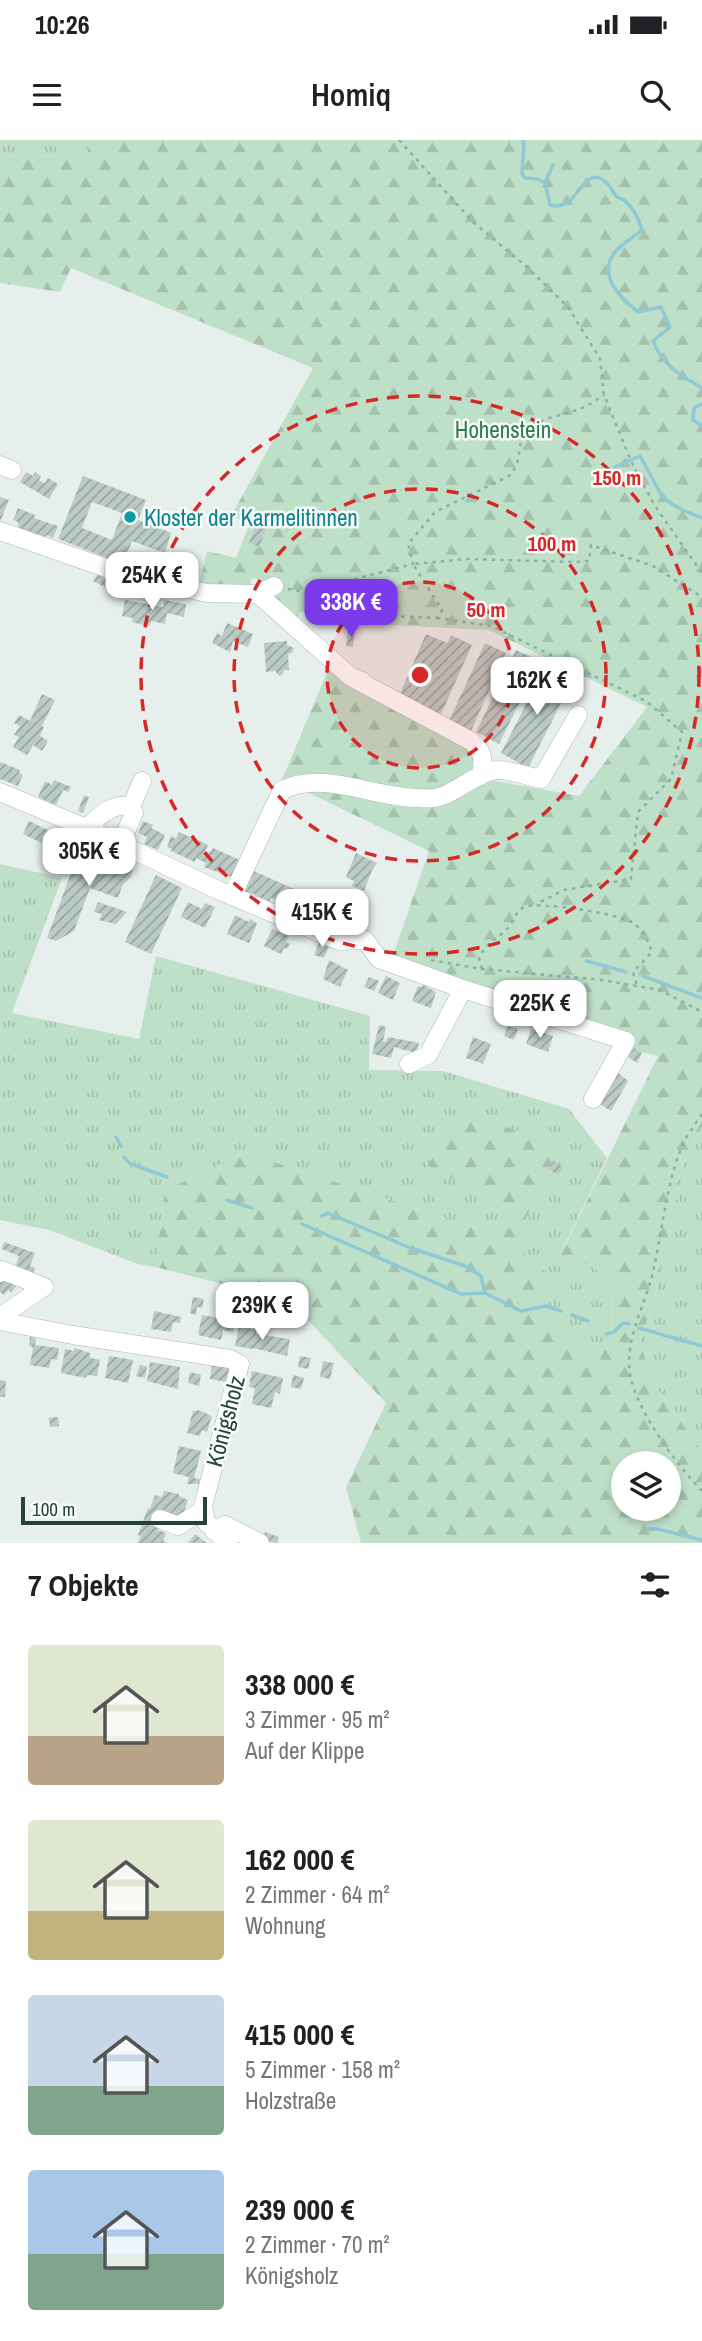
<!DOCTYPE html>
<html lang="de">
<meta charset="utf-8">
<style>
:root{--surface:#fff;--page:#f2f2f2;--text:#202124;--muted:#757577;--accent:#7c3aed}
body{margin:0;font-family:"Archivo Narrow",sans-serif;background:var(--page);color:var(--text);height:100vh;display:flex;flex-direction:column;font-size:26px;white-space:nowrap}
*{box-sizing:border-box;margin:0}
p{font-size:23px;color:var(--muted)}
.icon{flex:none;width:38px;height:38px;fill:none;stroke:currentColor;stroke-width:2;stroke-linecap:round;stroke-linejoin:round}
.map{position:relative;height:1403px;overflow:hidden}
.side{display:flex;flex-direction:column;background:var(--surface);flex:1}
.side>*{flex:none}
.controls{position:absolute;left:611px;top:1311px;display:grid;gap:14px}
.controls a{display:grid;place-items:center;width:70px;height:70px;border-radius:50%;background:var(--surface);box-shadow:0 4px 10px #0003;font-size:35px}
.scale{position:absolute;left:21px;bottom:18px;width:186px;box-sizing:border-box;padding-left:7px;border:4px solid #24423a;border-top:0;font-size:19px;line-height:24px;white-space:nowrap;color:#24423a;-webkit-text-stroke:5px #f7fbf9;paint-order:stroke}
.price{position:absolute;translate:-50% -60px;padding:0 16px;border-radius:14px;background:#fff;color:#222;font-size:23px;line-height:46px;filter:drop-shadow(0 2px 4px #0008)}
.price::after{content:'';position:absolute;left:50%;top:42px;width:21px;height:16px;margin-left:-10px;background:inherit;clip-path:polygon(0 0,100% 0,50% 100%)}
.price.current{background:var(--accent);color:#fff}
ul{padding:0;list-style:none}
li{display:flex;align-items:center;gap:21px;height:175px;padding:0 28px}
li span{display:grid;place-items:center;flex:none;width:196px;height:140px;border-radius:7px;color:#555}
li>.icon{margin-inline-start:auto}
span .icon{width:84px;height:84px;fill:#fffc;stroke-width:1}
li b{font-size:30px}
h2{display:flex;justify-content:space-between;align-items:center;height:84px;padding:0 28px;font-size:30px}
.status{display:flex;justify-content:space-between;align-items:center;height:49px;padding:0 35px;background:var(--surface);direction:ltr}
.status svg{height:19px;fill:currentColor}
header{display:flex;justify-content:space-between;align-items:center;height:91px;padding:0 28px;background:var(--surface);font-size:32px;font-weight:600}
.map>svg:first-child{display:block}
</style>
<div class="status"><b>10:26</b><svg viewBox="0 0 49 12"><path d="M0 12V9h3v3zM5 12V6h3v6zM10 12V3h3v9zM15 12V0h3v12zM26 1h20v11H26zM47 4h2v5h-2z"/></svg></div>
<header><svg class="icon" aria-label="menu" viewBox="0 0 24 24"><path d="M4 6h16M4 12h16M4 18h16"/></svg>Homiq<svg class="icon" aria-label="search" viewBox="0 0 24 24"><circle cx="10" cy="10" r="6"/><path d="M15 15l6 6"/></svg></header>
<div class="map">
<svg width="702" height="1403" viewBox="0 0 702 1403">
<defs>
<pattern id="grass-tufts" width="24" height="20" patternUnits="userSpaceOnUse" patternTransform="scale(1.75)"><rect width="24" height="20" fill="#bfe0c8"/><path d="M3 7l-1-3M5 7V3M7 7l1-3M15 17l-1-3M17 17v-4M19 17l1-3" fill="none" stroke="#a4c1ad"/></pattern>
<pattern id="forest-firs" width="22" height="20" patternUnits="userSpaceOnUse" patternTransform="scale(1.75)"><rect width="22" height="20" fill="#bfe0c8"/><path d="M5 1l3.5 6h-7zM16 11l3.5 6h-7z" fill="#a4c1ad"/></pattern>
<pattern id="building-hatch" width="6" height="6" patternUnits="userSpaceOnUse" patternTransform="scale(1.75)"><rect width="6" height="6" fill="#bbcac4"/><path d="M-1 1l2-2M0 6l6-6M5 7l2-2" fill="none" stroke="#98a6a0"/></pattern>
</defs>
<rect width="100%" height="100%" fill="#e6efeb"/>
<path fill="url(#grass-tufts)" d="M0,0H94L88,14L0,17Z
M0,724L62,738L12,873L139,899L156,816L370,876L369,930L443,931L569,969L607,1018L559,1117L592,1125L612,1144L611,1206L596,1214L508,1158L513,1104L561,1006L460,971L427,1026L511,1068L495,1094L246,1013L165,1050L155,1127L138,1124L49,1090L0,1080Z
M702,987V1311L651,1241L640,1200L654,1161L684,1024L695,997Z"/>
<path fill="url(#forest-firs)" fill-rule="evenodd" d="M94,0H702V987L695,997L684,1024L654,1161L640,1200L651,1241L702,1311V1403H361L346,1347L386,1263L290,1161L155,1127L165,1050L246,1013L495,1094L511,1068L427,1026L460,971L562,1006L513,1104L551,1137L535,1154L509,1158L596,1213L611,1206L612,1144L592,1125L559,1118L658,916L593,900L567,879L389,827L429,711L282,640L330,525L478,615L473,637L579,656L647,567L489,490L348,483L301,471L294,483L265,456L270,443L252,438L248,450L198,449L207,411L236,418L250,383L231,376L313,228L71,128L60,152L0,143V17L87,14ZM623,1323H668V1368H623Z"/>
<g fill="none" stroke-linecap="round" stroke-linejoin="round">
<path stroke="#8ec9d4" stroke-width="3.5" d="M523,0L524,4L522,34L525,38L538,39L545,43L550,65C579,74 582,20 607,43C611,47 613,53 617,57C620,59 624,59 626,62C635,69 639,80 642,90C634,97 623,103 616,111C596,134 620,158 638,172L661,167L670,187L653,201C662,225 681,236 702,248
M545,43L553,25
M702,264L694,268L693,280L702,286
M615,327L640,316L663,358L682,370L702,378
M587,821L626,832
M643,836L702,858
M116,997L121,1006
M124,1017L131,1024L167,1037
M227,1060L252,1068
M322,1076L328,1073L408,1107L468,1127L481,1136L485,1153
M302,1084L461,1154L485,1153L521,1171L546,1166L561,1171
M572,1175L588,1181
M639,1188L702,1206
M606,1194L614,1192L623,1183L629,1184
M648,1389H657L702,1400"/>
</g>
<path fill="url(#building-hatch)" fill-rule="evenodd" d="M26,332L33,336L35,332L41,336L39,340L45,343L48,338L58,344L49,359L20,342Z
M83,336L146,360L138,380L171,393L165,413L132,401L123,424L58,399ZM92,362L122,373L112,400L82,388Z
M0,357L9,360L0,382Z
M18,368L35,375L34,378L58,386L53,398L46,395L45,399L19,389L18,382L13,380Z
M257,381L268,384L259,407L249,403Z
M98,434L116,446L113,451L93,441Z
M125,460L163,467L164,460L186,464L184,477L167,473L165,484L151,481L150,485L147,486L132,482L133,478L122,476Z
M227,483L253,494L248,507L233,501L230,512L212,503L217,493L222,496Z
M348,491H355L353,507L346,506Z
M426,494L447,503L451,495L472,505L441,574L399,556Z
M287,501V505L294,508L292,513L288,514L289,530H284L282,535L279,536L275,531L266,532L264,503Z
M485,503L506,513L471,591L449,581Z
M516,510L540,521L499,604L476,592Z
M546,526L573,540L528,628L501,613Z
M42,554L55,560L42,586L44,587L40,596L48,601L42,611L33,605L27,615L13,607L19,597L14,595L20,586L14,583L19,575L30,581Z
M0,622L20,630L19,633L23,635L18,646L0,639Z
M54,640L71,647L68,652L63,650L56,665L38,657L45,641L52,645Z
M84,655L89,657L83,673L78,671Z
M29,681L48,690L42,703L23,694Z
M143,681L153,685L151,688L165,695L158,710L144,704L147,697L138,693Z
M179,692L208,705L205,711L210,713L213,708L242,721L234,738L204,727L206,723L196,718L195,722L171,711L172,709L167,707L171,696L176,699Z
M59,694L72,700L64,719L51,714L53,709L48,707L52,697L57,699Z
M92,707L124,719L123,722L134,726L130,738L123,744L118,758L90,748L74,791L56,801L47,798L71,733L74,734L79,720L86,722Z
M356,713L377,723L372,730L364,751L352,746L354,741L346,737Z
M254,719L258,721L254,731L312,757L303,777L295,772L279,767L281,762L271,758L269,762L252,753L251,755L245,752L254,731L249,729Z
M156,735L182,748L151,814L125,802Z
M317,759L354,775L350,785L342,782L338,792L331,789L332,787L313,782L318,771L313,769Z
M98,762L127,772L116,784L99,780L102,774L94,772Z
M188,762L202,769L205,763L215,767L205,788L181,777Z
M235,775L249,782L250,779L255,782L257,784L249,803L227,794Z
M272,789L289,796L286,802L290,804L287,809L284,808L281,814L264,806Z
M320,800L330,804L324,818L314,815Z
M329,820L348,830L340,847L323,839Z
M386,836L400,843L393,860L378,853Z
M369,837L379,841L374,851L364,847Z
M423,845L436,852L431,868L412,861L418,846L422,847Z
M379,885L386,887L383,901L386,902L388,897L419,903L416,913L394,907L391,918L372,914Z
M508,886L518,889L514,900L504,896Z
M531,889L553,896L548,912L526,904Z
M473,897L491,904L483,924L466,918Z
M634,908L642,913L637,923L628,917Z
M616,931L628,941L611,971L597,962Z
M553,1021L563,1027L558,1035L548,1029Z
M4,1102L35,1113L30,1126L35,1128L33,1134L15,1128L19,1116L2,1109Z
M4,1137L17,1145L11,1153L8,1150L4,1155L0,1152V1143Z
M193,1157L204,1159L202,1168L197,1167L196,1175L190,1173Z
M154,1171L181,1177L180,1183L173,1182L171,1192L151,1189Z
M202,1175L235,1181L233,1192L223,1190L221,1200L198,1195Z
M239,1186L256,1190V1194L290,1199L287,1216L253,1208V1209L235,1206Z
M30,1197L36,1198L35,1205L59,1208L57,1220L51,1219L49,1228L30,1225L33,1207L29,1206Z
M74,1208L90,1213V1218L100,1220L97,1236L87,1235L86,1238L61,1233L65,1209L74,1211Z
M109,1216L133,1220L128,1243L105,1238Z
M300,1216L311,1218L308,1229L298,1227Z
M323,1221L334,1223L330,1239L320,1237Z
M150,1222L180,1227L178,1249L147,1241Z
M216,1224L230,1226L227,1242L210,1239L212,1225L216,1226Z
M140,1225L147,1226L145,1238L136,1236Z
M252,1231L283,1238L280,1254L275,1252L271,1268L252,1264L255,1248L249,1247Z
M190,1232L201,1235L199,1246L188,1243Z
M293,1235L304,1238L301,1249L291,1247Z
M0,1240L6,1241L5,1257H0Z
M193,1271L198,1270L212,1276L207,1292L202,1290L200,1296L187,1293Z
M58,1277L59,1286L50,1287L49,1278Z
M179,1306L201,1311L194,1338L200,1339L199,1344H187L189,1337L173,1333Z
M164,1351L179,1354V1356L188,1360L181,1380L160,1384L158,1390L166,1393L163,1401L168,1403H138L141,1396L138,1395L148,1368L150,1369L155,1355L162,1357Z
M265,1392L279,1397L277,1403L263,1401Z
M195,1394L207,1403H188Z"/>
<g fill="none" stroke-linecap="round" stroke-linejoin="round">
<g stroke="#a8b8b2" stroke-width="19">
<path id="minor" d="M0,325L12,330
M0,391L132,437L207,453L258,454L274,446
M258,454L351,537L362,541
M351,537L471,601C485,612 483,620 481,636
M0,652L86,688L218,750L339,801L365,800L379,819L463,849L626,901L593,959
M131,667L142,641
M86,688C99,677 113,661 131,667L134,673L120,705
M232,756L282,650C325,630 373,658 419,658C427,659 438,658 445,655C459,649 485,629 498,630C512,630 527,636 541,639L578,575
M409,924L428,915L463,849
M0,1133L2,1130L44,1147L7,1172L4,1181
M0,1181L73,1195L230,1219L240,1224L203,1366L206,1382L228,1403
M160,1379L178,1386L202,1371
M214,1391L225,1385L260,1403"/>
</g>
<path stroke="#86b3a5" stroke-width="2.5" stroke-dasharray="3.5 5" stroke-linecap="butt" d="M399,0L473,82L527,127L568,167L600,219L604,255L631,321L655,366L702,433
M288,449L305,452L413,424L408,404L435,372L509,336C525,319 515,302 527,290C539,277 564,276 579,269C588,266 596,260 604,255
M305,452L330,469L365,475L437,478L442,470L413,424L467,419L576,422L589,421L591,405L653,426L702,457
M437,478L491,486L646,561L682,592L671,639L638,672L631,739L564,750L536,764
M431,820L482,829L602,840L660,850L702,872
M482,829L479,818C488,800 496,801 508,788C514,781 515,772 524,767C538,761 624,774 635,784C643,792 649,802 652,812L633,832L637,846
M702,974C694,986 685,997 680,1011C665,1051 662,1095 652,1136C643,1169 623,1204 631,1239C640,1275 676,1324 702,1351"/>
<use href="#minor" stroke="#fff" stroke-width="18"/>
</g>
<circle cx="420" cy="535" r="93" fill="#d62828" fill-opacity=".12"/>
<g fill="none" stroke="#d62828" stroke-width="3.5" stroke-dasharray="12 9">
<circle cx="420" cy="535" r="93"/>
<circle cx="420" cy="535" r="186"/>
<circle cx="420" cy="535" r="279"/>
</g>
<circle fill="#0f9aa8" stroke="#f7fbf9" stroke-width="2.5" cx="130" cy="377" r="7"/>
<g text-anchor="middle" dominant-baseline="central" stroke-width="5" stroke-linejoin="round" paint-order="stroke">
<g font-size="23" fill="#2d7a4b" stroke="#f7fbf9">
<text x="503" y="289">Hohenstein</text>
</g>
<g font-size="23" fill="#0d838f" stroke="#f7fbf9" text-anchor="start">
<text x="144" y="377">Kloster der Karmelitinnen</text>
</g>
<g font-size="23" fill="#24423a" stroke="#f7fbf9">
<text transform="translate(225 1281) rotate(-75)">Königsholz</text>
</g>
</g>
<circle cx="420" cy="535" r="10" fill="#d62828" stroke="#f7fbf9" stroke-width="3.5"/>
<g font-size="21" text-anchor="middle" font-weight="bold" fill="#d62828" stroke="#f7fbf9" stroke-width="5" stroke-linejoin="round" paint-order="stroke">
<text x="617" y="345">150 m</text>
<text x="552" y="411">100 m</text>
<text x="486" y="477">50 m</text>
</g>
</svg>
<div class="controls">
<a><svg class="icon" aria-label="layers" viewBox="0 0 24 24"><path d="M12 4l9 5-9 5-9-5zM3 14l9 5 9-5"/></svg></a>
</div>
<div class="scale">100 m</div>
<b class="price" style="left:152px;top:472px">254K €</b>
<b class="price current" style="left:351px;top:499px">338K €</b>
<b class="price" style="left:537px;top:577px">162K €</b>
<b class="price" style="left:89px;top:748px">305K €</b>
<b class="price" style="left:322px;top:809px">415K €</b>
<b class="price" style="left:540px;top:900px">225K €</b>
<b class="price" style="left:262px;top:1202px">239K €</b>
</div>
<section class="side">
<h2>7 Objekte<svg class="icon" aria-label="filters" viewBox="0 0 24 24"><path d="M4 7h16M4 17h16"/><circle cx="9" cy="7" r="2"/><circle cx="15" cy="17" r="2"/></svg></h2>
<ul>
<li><span style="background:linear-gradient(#dfe7d0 65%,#b9a48a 0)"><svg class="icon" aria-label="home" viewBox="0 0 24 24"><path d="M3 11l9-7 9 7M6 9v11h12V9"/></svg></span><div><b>338 000 €</b><p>3 Zimmer · 95 m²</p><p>Auf der Klippe</p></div></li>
<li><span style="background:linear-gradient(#dfe7d0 65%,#c2b280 0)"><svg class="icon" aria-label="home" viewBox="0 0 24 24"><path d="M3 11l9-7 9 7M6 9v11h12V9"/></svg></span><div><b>162 000 €</b><p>2 Zimmer · 64 m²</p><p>Wohnung</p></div></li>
<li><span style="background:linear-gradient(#c9d6e8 65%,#7fa58c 0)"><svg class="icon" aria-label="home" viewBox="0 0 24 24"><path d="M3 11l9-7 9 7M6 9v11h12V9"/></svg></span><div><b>415 000 €</b><p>5 Zimmer · 158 m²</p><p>Holzstraße</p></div></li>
<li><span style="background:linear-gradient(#a9c7e8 60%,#7fa58c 0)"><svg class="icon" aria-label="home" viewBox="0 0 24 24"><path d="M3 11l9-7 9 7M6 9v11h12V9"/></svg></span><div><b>239 000 €</b><p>2 Zimmer · 70 m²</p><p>Königsholz</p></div></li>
</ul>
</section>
